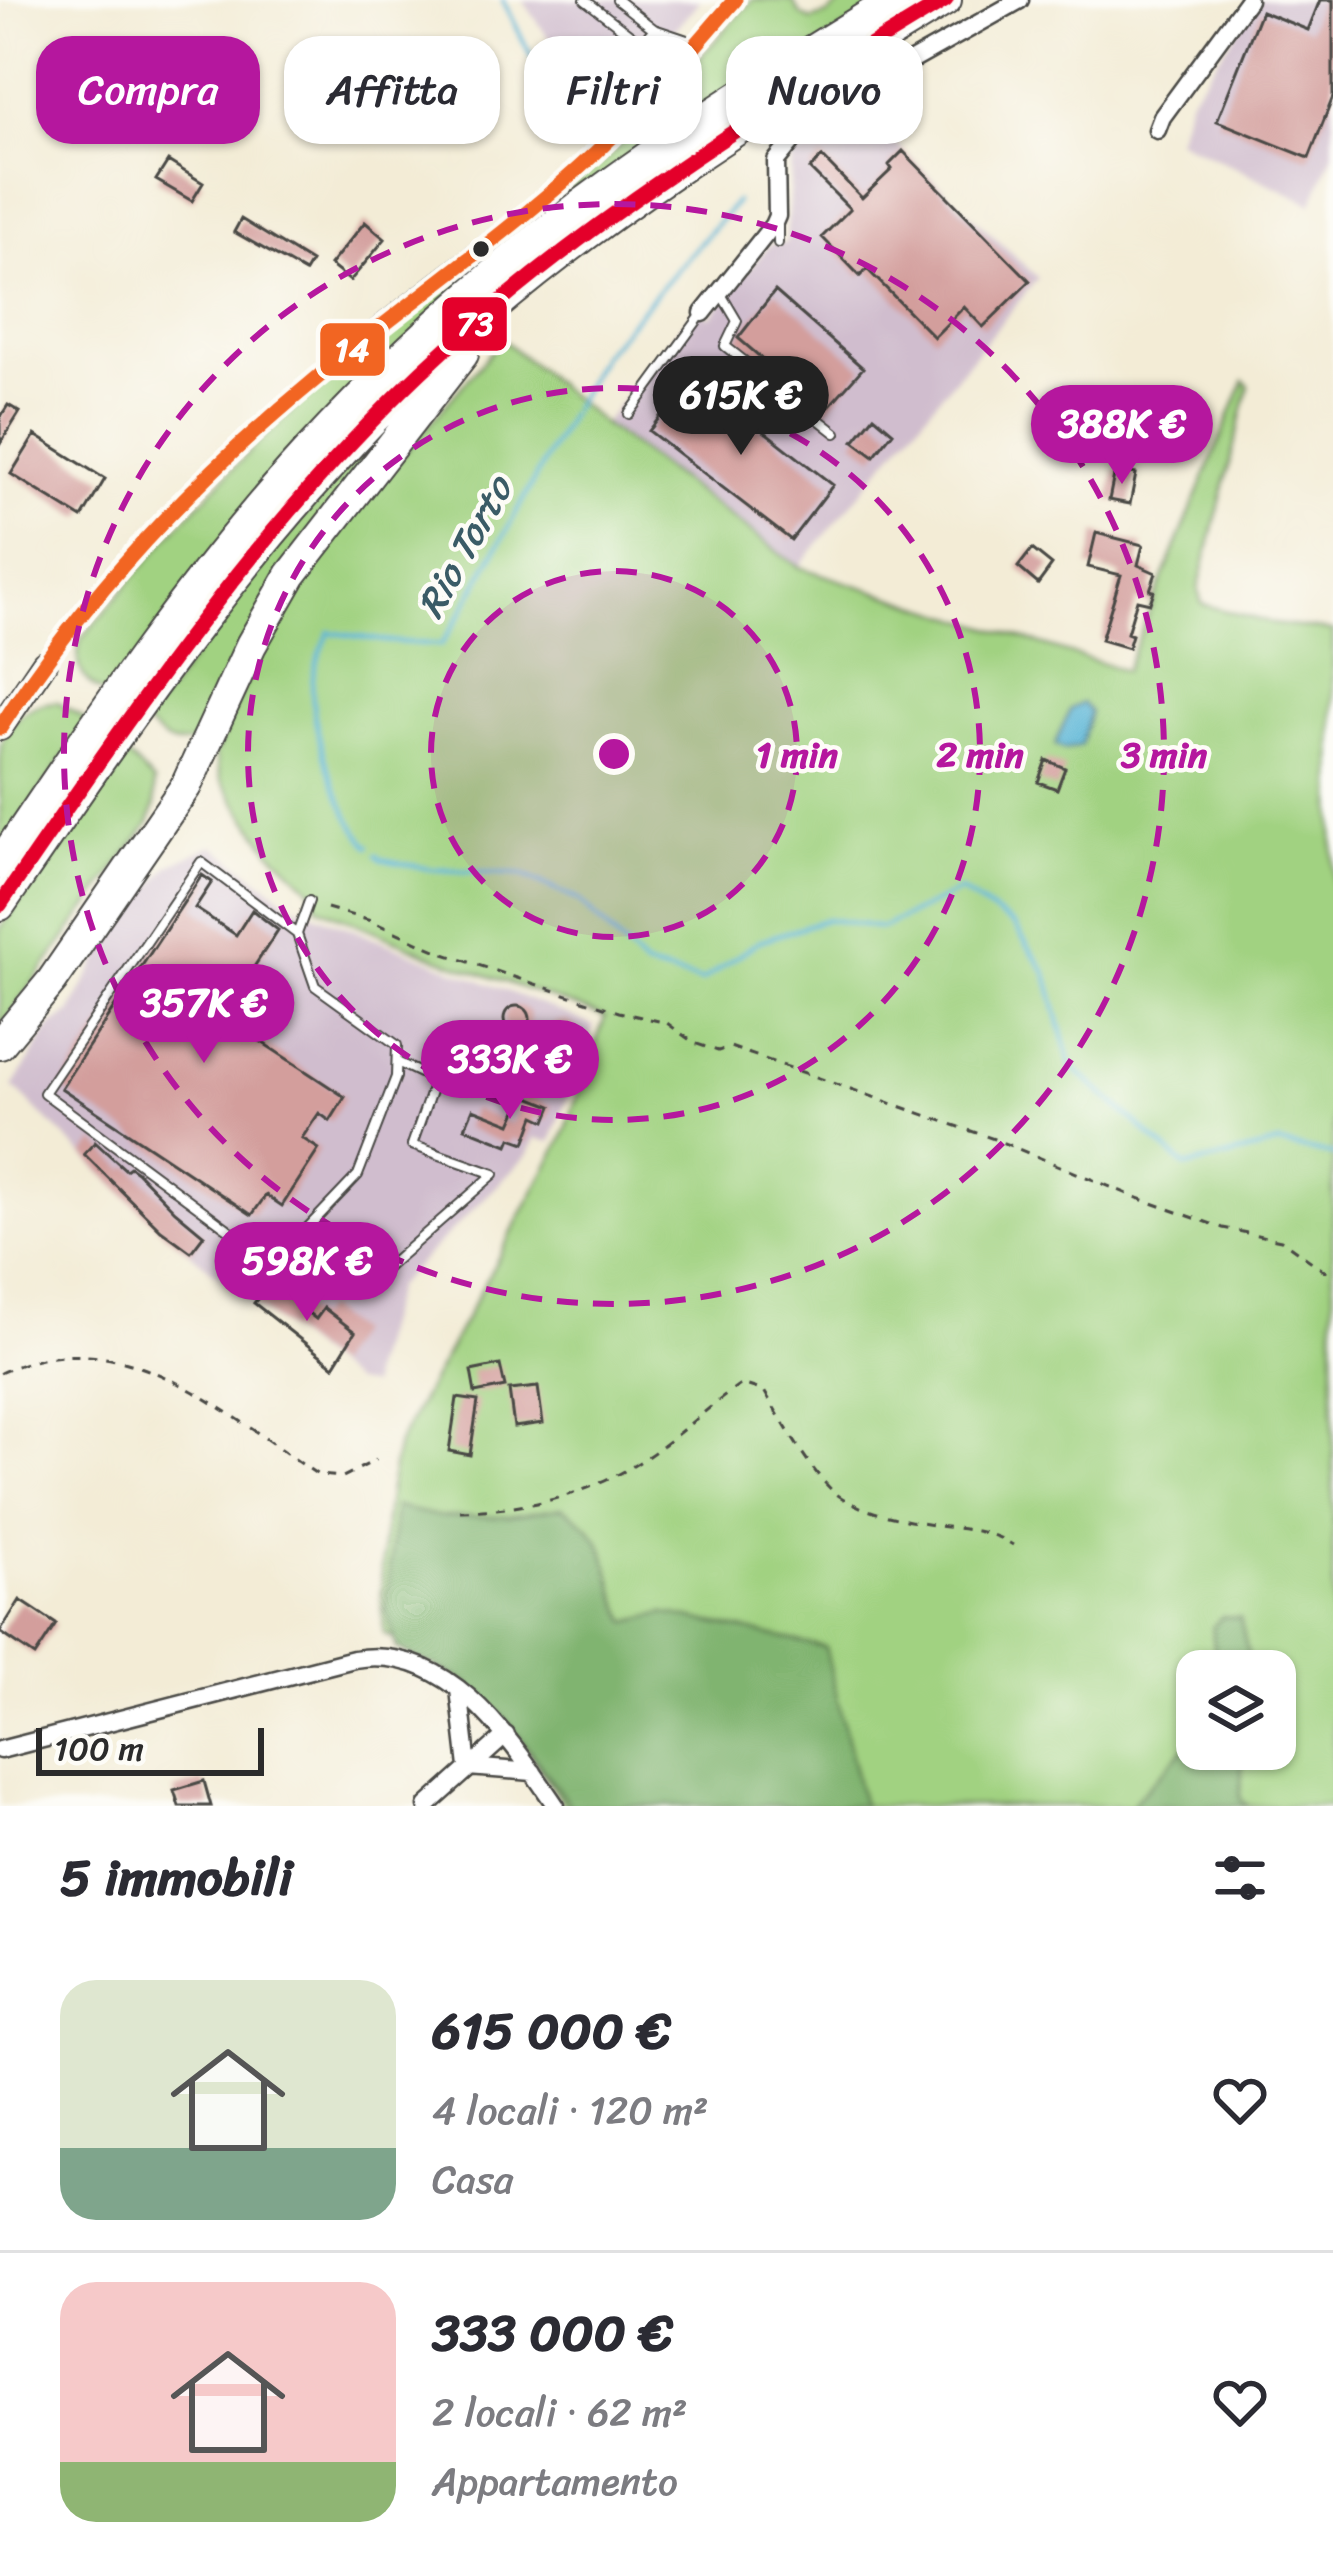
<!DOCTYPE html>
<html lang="it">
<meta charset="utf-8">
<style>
:root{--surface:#fff;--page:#f7f7f7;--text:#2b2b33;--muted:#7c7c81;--line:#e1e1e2;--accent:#b5179e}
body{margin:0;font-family:Sriracha,sans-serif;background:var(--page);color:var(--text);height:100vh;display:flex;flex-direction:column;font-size:45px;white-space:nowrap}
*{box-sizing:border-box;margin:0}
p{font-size:39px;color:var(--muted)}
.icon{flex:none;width:66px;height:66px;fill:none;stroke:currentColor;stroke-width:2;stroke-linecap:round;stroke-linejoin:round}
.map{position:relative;height:1806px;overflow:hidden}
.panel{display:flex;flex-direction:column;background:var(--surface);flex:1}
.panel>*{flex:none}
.guide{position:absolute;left:36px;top:36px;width:1263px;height:108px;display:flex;gap:24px}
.tools{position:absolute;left:1176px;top:1650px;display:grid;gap:24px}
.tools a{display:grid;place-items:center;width:120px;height:120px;border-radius:24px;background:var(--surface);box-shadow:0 3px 9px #0004;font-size:60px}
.scale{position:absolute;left:36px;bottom:30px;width:228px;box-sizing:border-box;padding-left:12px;border:6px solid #2b2b2b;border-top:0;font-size:33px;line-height:42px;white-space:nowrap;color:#2b2b2b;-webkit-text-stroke:9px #fdfcf7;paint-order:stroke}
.price{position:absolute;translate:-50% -102px;padding:0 27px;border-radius:42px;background:var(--accent);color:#fff;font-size:39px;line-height:78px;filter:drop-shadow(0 3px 6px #0008)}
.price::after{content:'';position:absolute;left:50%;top:72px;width:36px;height:27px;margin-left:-18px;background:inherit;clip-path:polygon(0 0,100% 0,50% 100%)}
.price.selected{background:#222;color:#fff}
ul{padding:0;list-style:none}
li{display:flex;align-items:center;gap:36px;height:300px;padding:0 60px}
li+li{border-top:3px solid var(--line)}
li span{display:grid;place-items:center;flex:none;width:336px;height:240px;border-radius:36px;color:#555}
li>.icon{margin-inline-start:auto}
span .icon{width:144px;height:144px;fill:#fffc;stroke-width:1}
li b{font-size:51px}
h2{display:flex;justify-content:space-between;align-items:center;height:144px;padding:0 60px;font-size:51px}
.chip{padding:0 42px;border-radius:36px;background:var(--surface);box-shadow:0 3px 9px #0004;font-size:42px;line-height:108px}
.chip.selected{background:var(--accent);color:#fff}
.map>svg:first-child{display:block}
</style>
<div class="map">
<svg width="1333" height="1806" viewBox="0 0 1333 1806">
<rect width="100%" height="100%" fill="#fdfcf7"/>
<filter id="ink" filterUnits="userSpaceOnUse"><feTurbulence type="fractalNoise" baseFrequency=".00833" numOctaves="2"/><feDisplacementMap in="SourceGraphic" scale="24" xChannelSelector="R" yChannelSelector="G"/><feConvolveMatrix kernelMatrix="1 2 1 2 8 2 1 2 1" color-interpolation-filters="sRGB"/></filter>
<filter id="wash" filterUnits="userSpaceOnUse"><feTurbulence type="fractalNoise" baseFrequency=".004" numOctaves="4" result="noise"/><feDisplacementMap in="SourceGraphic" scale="48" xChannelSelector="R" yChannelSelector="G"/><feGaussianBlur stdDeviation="2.7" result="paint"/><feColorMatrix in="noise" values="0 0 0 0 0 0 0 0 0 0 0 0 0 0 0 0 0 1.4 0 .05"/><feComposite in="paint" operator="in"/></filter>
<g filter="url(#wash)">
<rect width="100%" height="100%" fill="#f3ecd6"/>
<path fill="#d0bdce" d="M523,0H700L646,64L551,42Z
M1260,0H1333V153L1312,204L1176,139L1189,99Z
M853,103L1038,278L799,567L603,424L696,307L710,317L770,244L786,243L792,153L808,131Z
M213,845L295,906L594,1026L551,1142L535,1138L529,1154L395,1287L370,1375L371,1386L353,1383L161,1230L13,1087L50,1027L70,1013L110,937L170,865Z"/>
<path fill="#a1d281" stroke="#667e56" stroke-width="3" fill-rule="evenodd" d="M752,0H792L800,14L811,20L828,15L845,0H888L590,193L104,694C82,682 73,663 81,639L177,527L248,453L300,404L609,157Z
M502,339L603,424L799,567L1125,671L1244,381L1249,386L1198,590L1202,604L1273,624L1333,631V1806H564L522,1743L472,1690L384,1633C377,1576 385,1499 398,1443L563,1138L605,1017L440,959L318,907L312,890L271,851L246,817L221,780L215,755L246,681L306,569ZM1197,1671H1275V1749H1197Z
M389,423L397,430L196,740C171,751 163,739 145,723L276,544Z
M58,702L89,722L0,849C0,826 0,761 1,744C10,719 32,701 58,702Z
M124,753L154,782L155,805L149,823L0,1028V929Z"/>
<path fill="#80b46f" stroke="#56704d" stroke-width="3" d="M395,1507L442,1517L510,1516L562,1507C620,1541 600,1573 628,1622L665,1613L825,1647L863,1806H570L508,1721L464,1680L397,1649L386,1610Z
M1221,1617L1240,1618L1252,1671H1217L1212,1628Z
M1197,1735V1749H1244L1240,1798L1248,1806H1130Z"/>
<path fill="#57b4d5" stroke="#417080" stroke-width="3" d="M1082,703L1090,712L1081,745L1065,750L1055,745L1070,709Z"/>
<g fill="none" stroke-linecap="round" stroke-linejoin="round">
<path stroke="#57b4d5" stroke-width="4.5" d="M503,0L532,58L554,77L601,80L643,91
M369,846C339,813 307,722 313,677C315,662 324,646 329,632L385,641L441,645L462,612L602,355L736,202
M377,855L381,859L430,869L523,875L578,900L645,967L702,981L759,941L827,919L881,928L960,891L1014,925L1047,974L1071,1066L1186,1167L1279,1144L1333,1155"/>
</g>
<g id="blocks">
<path fill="#d39e9c" d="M1320,0H1333V97L1309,158L1217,121L1261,11L1308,30Z
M903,151L1030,281L983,327L964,307L934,337L867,269L860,276L822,237L850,209L810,169L822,157L862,198L892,169L889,165Z
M168,161L203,183L192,201L156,180Z
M241,219L311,262L305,272L234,232Z
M365,222L385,239L350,281L330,265Z
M775,291L863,368L824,412L738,338Z
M692,375L833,485L791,540L649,431Z
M8,405L20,412L0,444V418Z
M874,416L893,432L874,456L854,441Z
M35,435L105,479L82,518L11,474Z
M1115,470L1136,474L1130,504L1109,500Z
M1096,533L1143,545L1138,565L1156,573L1150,590L1154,591L1150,603L1137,600L1127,633L1132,635L1128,648L1101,640L1121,575L1088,567Z
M1032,549L1052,565L1038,584L1018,567Z
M1046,760L1065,768L1057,789L1038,782Z
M202,875L212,882L195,908L236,935L252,910L278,930L222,1016L345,1097L330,1121L319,1113L302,1138L319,1149L282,1206L266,1195L252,1215L61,1088Z
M504 1019a13 13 0 1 1 26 0a13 13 0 1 1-26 0Z
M549 1035a14 14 0 1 1 28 0a14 14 0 1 1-28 0Z
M524,1095L552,1106L546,1121L535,1116L525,1143L511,1138L508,1145L465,1128L473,1109L511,1124Z
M95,1142L126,1170L130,1167L137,1172L175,1211L204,1235L191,1252L161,1230L84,1154Z
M270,1283L316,1319L324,1308L355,1332L334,1366L254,1303Z
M500,1365L505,1387L475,1393L471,1371Z
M538,1387L543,1423L514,1427L509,1390Z
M457,1398L478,1401L470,1455L449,1451Z
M20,1600L56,1624L35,1656L0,1632Z
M204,1781L211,1806H179L174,1790Z"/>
</g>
</g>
<g filter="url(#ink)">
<use href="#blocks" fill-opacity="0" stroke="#494845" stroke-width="3"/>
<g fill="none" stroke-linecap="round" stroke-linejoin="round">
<g stroke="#494845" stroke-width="12">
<path id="lane" d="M585,0L641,43L654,29
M617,0L654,29L696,43
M813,118L827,131
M778,243V226
M721,294L737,321L725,346L836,433
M629,414L702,314
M297,934L201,862L44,1093L274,1263L358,1175L396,1077L397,1045L315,986L297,934L309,901
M275,1263L383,1271L494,1174L412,1145L435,1080L397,1062"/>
</g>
<g stroke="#494845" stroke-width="21">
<path id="street" d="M1157,130L1162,117L1248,0
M703,313L773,225L777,216L776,161L812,117L1020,0
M44,663C139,533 261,422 386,321C451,270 518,222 580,167C637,116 684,57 735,0
M459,1689L468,1767L533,1772
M0,1750L354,1659C449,1643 510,1739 556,1806
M427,1806L506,1735"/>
</g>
<g stroke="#494845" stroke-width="28">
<path id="secondary" d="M0,728L44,663"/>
</g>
<g stroke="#494845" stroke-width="34">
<path id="highway" d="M0,864C95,723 190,581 305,455C397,355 501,262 611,183C702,117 799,59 894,0
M0,905C128,718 256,529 421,372C578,224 762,111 946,0
M0,1044L52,981L186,786L251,645L291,575L463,354"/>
</g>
<path stroke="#494845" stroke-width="3" stroke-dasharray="9 9" stroke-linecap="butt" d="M327,908L371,921L442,953L619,1012L667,1023L694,1043L718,1051L730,1047L994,1139L1135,1197L1223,1228L1281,1240L1333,1277
M0,1373C121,1316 222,1411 318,1475L343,1477L376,1460
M460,1511C523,1510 584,1497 638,1463C675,1440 705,1408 742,1384L764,1391C781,1419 810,1471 834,1492C858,1512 903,1520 932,1525C962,1530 986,1528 1013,1545"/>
<use href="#lane" stroke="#fff" stroke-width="8"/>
<use href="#street" stroke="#fff" stroke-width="16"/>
<use href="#secondary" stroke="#fff" stroke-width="24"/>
<use href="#highway" stroke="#fff" stroke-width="30"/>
<g stroke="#fdfcf7" stroke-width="24">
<path id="bus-1" d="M0,728C84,596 197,477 317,378C404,306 497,242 580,167C637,116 685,57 735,0"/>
</g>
<g stroke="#fdfcf7" stroke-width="24">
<path id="bus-2" d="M0,905C128,718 256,529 421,372C578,224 762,111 946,0"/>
</g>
<use href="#bus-1" stroke="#f26522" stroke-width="15"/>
<use href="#bus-2" stroke="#e4002b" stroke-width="15"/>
</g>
</g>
<circle cx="614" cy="754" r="183" fill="#b5179e" fill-opacity=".12"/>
<g fill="none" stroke="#b5179e" stroke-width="6" stroke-dasharray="21 15">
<circle cx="614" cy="754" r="183"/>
<circle cx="614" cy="754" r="366"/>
<circle cx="614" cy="754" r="550"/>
</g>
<circle fill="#2b2b2b" stroke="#fdfcf7" stroke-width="4.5" cx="481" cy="249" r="10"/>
<g text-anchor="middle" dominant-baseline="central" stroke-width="9" stroke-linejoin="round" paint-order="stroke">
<g font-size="39" font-style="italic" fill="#3a5b66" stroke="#fdfcf7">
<text transform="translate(464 547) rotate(-61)">Rio Torto</text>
</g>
</g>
<circle cx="614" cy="754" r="18" fill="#b5179e" stroke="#fdfcf7" stroke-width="6"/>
<g font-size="36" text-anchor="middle" font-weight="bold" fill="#b5179e" stroke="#fdfcf7" stroke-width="9" stroke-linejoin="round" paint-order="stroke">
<text x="797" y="767">1 min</text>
<text x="980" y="767">2 min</text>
<text x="1164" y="767">3 min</text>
</g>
<g stroke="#fdfcf7" stroke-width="4.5">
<rect x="440" y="295" width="69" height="58" rx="12" fill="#e4002b"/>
<rect x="318" y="321" width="69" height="57" rx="12" fill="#f26522"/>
</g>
<g font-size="33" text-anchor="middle" font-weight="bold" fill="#fff">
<text x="475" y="335">73</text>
<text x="352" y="361">14</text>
</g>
</svg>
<div class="tools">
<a><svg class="icon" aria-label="layers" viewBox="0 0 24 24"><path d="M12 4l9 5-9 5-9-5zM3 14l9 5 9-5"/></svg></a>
</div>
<div class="scale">100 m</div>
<b class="price selected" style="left:741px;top:458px">615K €</b>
<b class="price" style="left:1122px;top:487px">388K €</b>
<b class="price" style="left:204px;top:1066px">357K €</b>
<b class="price" style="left:510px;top:1122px">333K €</b>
<b class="price" style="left:307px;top:1324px">598K €</b>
<div class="guide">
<a class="chip selected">Compra</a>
<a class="chip">Affitta</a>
<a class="chip">Filtri</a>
<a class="chip">Nuovo</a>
</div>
</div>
<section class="panel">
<h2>5 immobili<svg class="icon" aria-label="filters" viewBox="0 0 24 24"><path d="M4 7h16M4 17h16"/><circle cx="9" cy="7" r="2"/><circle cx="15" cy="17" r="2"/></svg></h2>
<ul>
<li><span style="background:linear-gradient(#dfe7d0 70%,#7fa58c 0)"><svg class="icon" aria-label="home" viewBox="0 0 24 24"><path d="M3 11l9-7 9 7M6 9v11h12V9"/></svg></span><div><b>615 000 €</b><p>4 locali · 120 m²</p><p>Casa</p></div><svg class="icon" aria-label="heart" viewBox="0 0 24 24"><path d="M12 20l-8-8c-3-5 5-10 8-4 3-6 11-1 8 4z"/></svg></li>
<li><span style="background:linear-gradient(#f6c9c9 75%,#8fb573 0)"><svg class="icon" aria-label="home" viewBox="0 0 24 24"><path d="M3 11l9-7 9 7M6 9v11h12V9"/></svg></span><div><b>333 000 €</b><p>2 locali · 62 m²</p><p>Appartamento</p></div><svg class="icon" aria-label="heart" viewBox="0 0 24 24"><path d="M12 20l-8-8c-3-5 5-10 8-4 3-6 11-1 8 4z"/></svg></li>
</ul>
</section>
